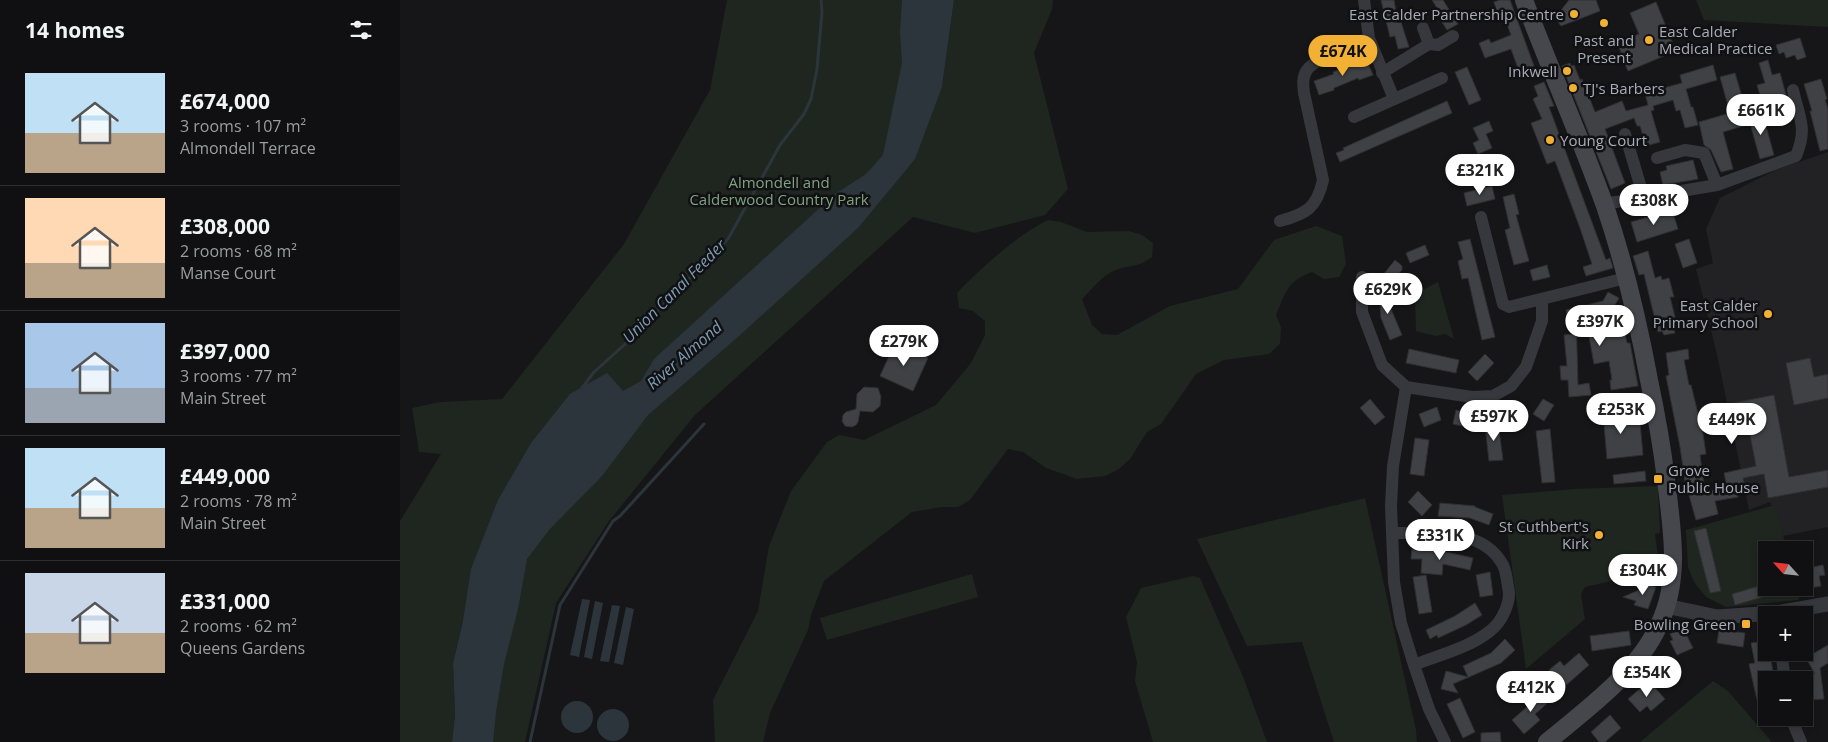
<!DOCTYPE html>
<meta charset="utf-8">
<style>
:root{--surface:#101012;--page:#1e1e20;--text:#f1f3f6;--muted:#9c9d9f;--line:#303032;--accent:#f2b134}
body{margin:0;font-family:"Open Sans",sans-serif;background:var(--page);color:var(--text);height:100vh;display:flex;flex-direction:column;font-size:19px;white-space:nowrap}
*{box-sizing:border-box;margin:0}
p{font-size:16px;color:var(--muted)}
.icon{flex:none;width:28px;height:28px;fill:none;stroke:currentColor;stroke-width:2;stroke-linecap:round;stroke-linejoin:round}
.map{position:relative;flex:1;overflow:hidden}
.drawer{display:flex;flex-direction:column;background:var(--surface);width:400px}
.drawer>*{flex:none}
.needle{width:32px;rotate:297deg}
.buttons{position:absolute;left:1358px;top:541px;display:grid;gap:10px}
.buttons a{display:grid;place-items:center;width:55px;height:55px;border-radius:0px;background:var(--surface);box-shadow:0 2px 8px #0003,0 0 0 1px var(--line);font-size:25px}
.price{position:absolute;translate:-50% -42px;padding:0 11px;border-radius:18px;background:#fff;color:#222;font-size:16px;line-height:32px;filter:drop-shadow(0 1px 2px #0008)}
.price::after{content:'';position:absolute;left:50%;top:30px;width:15px;height:11px;margin-left:-8px;background:inherit;clip-path:polygon(0 0,100% 0,50% 100%)}
.price.on{background:var(--accent);color:#111}
ul{padding:0;list-style:none}
li{display:flex;align-items:center;gap:15px;height:125px;padding:0 25px}
li+li{border-top:1px solid var(--line)}
li span{display:grid;place-items:center;flex:none;width:140px;height:100px;border-radius:0px;color:#555}
li>.icon{margin-inline-start:auto}
span .icon{width:60px;height:60px;fill:#fffc;stroke-width:1}
li b{font-size:21px}
h2{display:flex;justify-content:space-between;align-items:center;height:60px;padding:0 25px;font-size:21px}
main{display:flex;flex:1;min-height:0}
.map>svg:first-child{display:block}
</style>
<main>
<section class="drawer">
<h2>14 homes<svg class="icon" aria-label="filters" viewBox="0 0 24 24"><path d="M4 7h16M4 17h16"/><circle cx="9" cy="7" r="2"/><circle cx="15" cy="17" r="2"/></svg></h2>
<ul>
<li><span style="background:linear-gradient(#bfe0f5 60%,#b9a48a 0)"><svg class="icon" aria-label="home" viewBox="0 0 24 24"><path d="M3 11l9-7 9 7M6 9v11h12V9"/></svg></span><div><b>£674,000</b><p>3 rooms · 107 m²</p><p>Almondell Terrace</p></div></li>
<li><span style="background:linear-gradient(#ffd9b3 65%,#b9a48a 0)"><svg class="icon" aria-label="home" viewBox="0 0 24 24"><path d="M3 11l9-7 9 7M6 9v11h12V9"/></svg></span><div><b>£308,000</b><p>2 rooms · 68 m²</p><p>Manse Court</p></div></li>
<li><span style="background:linear-gradient(#a9c7e8 65%,#9aa5b1 0)"><svg class="icon" aria-label="home" viewBox="0 0 24 24"><path d="M3 11l9-7 9 7M6 9v11h12V9"/></svg></span><div><b>£397,000</b><p>3 rooms · 77 m²</p><p>Main Street</p></div></li>
<li><span style="background:linear-gradient(#bfe0f5 60%,#b9a48a 0)"><svg class="icon" aria-label="home" viewBox="0 0 24 24"><path d="M3 11l9-7 9 7M6 9v11h12V9"/></svg></span><div><b>£449,000</b><p>2 rooms · 78 m²</p><p>Main Street</p></div></li>
<li><span style="background:linear-gradient(#c9d6e8 60%,#b9a48a 0)"><svg class="icon" aria-label="home" viewBox="0 0 24 24"><path d="M3 11l9-7 9 7M6 9v11h12V9"/></svg></span><div><b>£331,000</b><p>2 rooms · 62 m²</p><p>Queens Gardens</p></div></li>
</ul>
</section>
<div class="map">
<svg width="1428" height="742" viewBox="0 0 1428 742">
<rect width="100%" height="100%" fill="#161618"/>
<path fill="#222225" d="M1428,152V527L1383,536L1370,502L1349,510L1318,359L1296,269L1313,263L1306,229L1320,198L1378,169Z"/>
<path fill="#1e261f" d="M327,0H535L542,87L554,0H653L652,9L634,53L668,189L645,215L575,233L513,217L295,415L209,521L156,603L125,742H79L63,621L53,663L55,715L52,742H0V521L41,454L19,452L12,408L40,402L102,399L224,244L310,90Z
M1296,0H1428V27L1304,20Z
M648,220L661,222L687,232L729,231L742,235L753,243L752,257C737,268 735,264 719,269C704,273 693,288 682,299L692,325L702,334L717,335L770,306L838,289L874,240L916,226L942,236L946,264L939,277L924,279L912,272C887,281 886,292 876,315L881,327L880,344L869,354L824,360L796,374L761,424L747,432L730,459L719,469L705,476L677,479L646,468L623,452L608,449L570,500L558,507H542L512,512L424,581L411,615L408,630L370,713L363,742H315L313,700L358,611L369,546L391,491L427,442L439,435L464,440L536,405L571,363L585,335V321L573,311L559,308L557,293C580,269 618,234 648,220Z
M1038,282L1054,339L1045,334L1036,336L1016,331L1015,296L1017,293Z
M1258,486L1260,533L1255,534L1260,570L1185,587L1181,594L1185,619L1126,669L1102,495L1174,489Z
M965,498L1016,730L1017,742H934L902,642L847,646L797,539Z
M1375,505L1387,550H1366V588H1396L1399,600L1326,607L1306,597L1294,582L1288,567L1286,530Z
M572,574L578,597L427,640L420,618Z
M793,576L800,578L844,679L867,742H753L735,681L737,662L726,617L741,588Z
M1313,681L1328,691L1372,742H1240Z"/>
<path fill="#2c353c" d="M502,0H554L542,87L515,159L458,228L339,336L248,415L202,476L149,530L127,559L118,609L104,664L96,712L93,742H52L55,715L53,663L63,621L71,569L98,500L131,443L170,394L207,373L223,391L241,381L254,359L435,194L466,174L483,155L502,63L500,32Z
M182,599L190,600L179,657L170,655Z
M195,601L203,603L192,659L184,657Z
M212,605L220,606L209,662L200,661Z
M226,607L234,609L223,665L214,663Z
M161 717a16 16 0 1 1 32 0a16 16 0 1 1-32 0Z
M197 725a16 16 0 1 1 32 0a16 16 0 1 1-32 0Z"/>
<g fill="none" stroke-linecap="round" stroke-linejoin="round">
<path stroke="#2c353c" stroke-width="3" d="M182,388L194,372L223,346L328,239L380,145L404,114L411,99L417,69L422,12L421,0
M130,742L160,605L213,521L220,516L304,424"/>
</g>
<path fill="#404145" stroke="#303034" d="M981,0H994L998,23L1001,22L1009,47L998,49L995,36L990,37Z
M1032,0H1043L1058,24L1047,30L1036,13L1039,11Z
M1100,0H1110L1134,66L1119,71L1111,49L1085,58L1079,43L1089,39L1091,43L1111,35L1105,19L1100,21L1094,2Z
M1169,0H1196L1200,11L1161,26L1155,18Z
M1256,2L1276,51L1228,71L1224,61L1221,62L1217,54L1221,52L1217,43L1239,34L1230,13Z
M1400,38L1406,57L1397,60L1395,55L1386,58L1384,52L1379,54L1376,45Z
M1368,60L1372,75L1380,73L1386,95L1362,102L1357,85L1365,83L1359,63Z
M967,61L973,75L959,80L958,78L934,88V90L919,95L914,81L934,74L933,72L953,64L954,66Z
M1170,63L1171,66L1174,65L1180,80L1182,79L1195,112L1222,101L1226,111L1248,105L1245,93L1282,83L1280,75L1313,65L1317,80L1286,89L1291,107H1293L1298,125L1285,128L1280,110L1276,111L1273,100L1253,106L1254,110L1251,111L1260,142L1246,146L1240,126H1237L1234,118L1205,129L1225,183L1211,189L1162,66Z
M1067,67L1081,100L1069,105L1055,72Z
M1335,73L1350,124L1323,132L1333,169L1321,172L1311,150L1304,145L1299,122L1330,113L1320,77Z
M1421,79L1427,99L1425,100L1428,109V149L1420,151L1410,111H1412L1404,84Z
M1144,82L1154,106L1149,107L1206,260L1210,258L1213,268L1186,276L1183,267L1192,264L1180,228L1155,161L1147,164L1131,123L1142,119L1133,99L1138,96L1134,86Z
M1047,101L1052,113L940,162L936,153L944,150L943,148Z
M1362,112L1374,155L1360,159L1348,116Z
M1089,121L1093,131L1086,134L1092,148L1078,154L1073,143L1079,140L1073,128Z
M1293,160L1298,179L1263,185L1260,172L1267,170L1266,166Z
M1092,186L1095,199L1067,206L1064,193Z
M1114,194L1119,214L1116,215L1129,261L1114,265L1105,230L1110,228L1103,197Z
M1272,210L1278,229L1237,242L1231,222Z
M1070,239L1095,337L1082,340L1068,278L1062,279L1058,261L1063,259L1058,242Z
M1289,239L1297,263L1283,268L1275,244Z
M1025,245L1029,255L1010,263L1006,253Z
M1248,251L1255,278L1261,276L1262,280L1269,278L1274,297H1270L1277,325L1273,326L1275,333L1264,335L1262,331L1258,332L1244,274L1239,275L1233,256Z
M995,260L1002,266V270L991,283L983,275Z
M1147,265L1150,277L1133,281L1130,270Z
M990,289L991,309L1002,335L990,340L981,318L979,290Z
M1208,292L1219,298L1213,308L1217,323L1222,321L1227,343H1230L1238,386L1211,390L1210,380H1212L1209,361L1194,364L1185,314L1176,315L1178,385L1189,383L1191,395L1169,397L1168,380H1161L1160,366H1167L1164,335L1173,334L1166,310L1203,301Z
M495,343L528,358L513,391L480,376Z
M1009,349L1059,360L1056,373L1006,363Z
M1288,349L1289,359L1284,360L1289,385H1291L1303,434L1306,454L1300,455L1305,492L1327,487L1324,473L1356,466L1349,430L1334,434L1328,404L1374,395L1389,477L1428,470V487L1368,498L1364,474L1343,478L1345,490L1337,492L1338,497L1315,501L1318,514L1296,520L1285,481L1280,447L1266,376L1269,375L1266,353Z
M1085,354L1094,363L1077,381L1068,372Z
M1410,358L1414,377L1428,374V398L1394,405L1386,363Z
M464,387L478,388L481,397L480,406L473,412L460,411L458,422L456,425L452,427L445,426L442,421L443,415L446,412L456,409L457,394Z
M970,399L985,417L975,425L960,408Z
M1143,399L1154,405L1144,421L1133,414Z
M1220,403L1222,425L1240,423L1243,455L1207,459L1203,413L1209,412V404Z
M1037,407L1041,420L1024,427L1019,414Z
M1056,410L1078,415L1075,429L1053,424Z
M1098,423L1103,460L1089,461L1085,425Z
M1150,429L1155,482L1142,483L1136,431Z
M1015,438L1029,440L1024,476L1010,474Z
M1245,471L1246,481L1214,484L1213,475Z
M1018,491L1032,505L1022,516L1008,502Z
M1040,503L1075,506V507L1093,514L1089,525L1070,518L1038,516Z
M1306,528L1321,591L1310,593L1294,531Z
M1012,549L1042,551L1073,558L1070,570L1043,564L1042,575L1021,573L1022,559H1011Z
M1423,565L1425,575L1419,576L1421,586L1405,589L1404,569Z
M1090,572L1093,595L1080,597L1076,575Z
M1026,575L1032,612L1019,614L1013,577Z
M1244,583L1256,587L1248,609L1234,605L1236,601L1223,597L1239,590L1240,588H1243Z
M1366,584V588H1387V590L1335,605L1332,594Z
M1075,603L1082,615L1066,625L1038,638L1037,635L1030,639L1026,630L1055,616Z
M1283,628L1293,648L1277,655L1270,641L1273,640L1270,634Z
M1319,630L1345,633L1343,647L1317,643Z
M1229,631L1231,645L1192,651L1190,636Z
M1105,639L1115,650L1101,663L1053,684L1058,693L1041,689L1046,671L1068,677L1063,666L1091,653Z
M1366,641V652H1370L1374,680H1366V698L1357,700L1349,664L1355,663L1351,643Z
M1428,645V663L1420,668L1424,699L1409,700L1407,675L1415,674L1406,658Z
M1179,653L1189,665L1164,687L1149,670L1160,661L1164,666Z
M1249,681L1265,699L1251,711L1247,706L1240,712L1228,699Z
M1140,690L1150,701L1135,714L1140,720L1124,734L1112,720L1128,706L1126,704Z
M1060,698L1075,732L1063,738L1047,704Z
M1210,715L1221,728L1205,742H1199L1191,732Z
M1100,732L1101,742H1081V733Z"/>
<g fill="none" stroke-linecap="round" stroke-linejoin="round">
<path stroke="#37383d" stroke-width="12" d="M964,0L969,38L994,99
M1023,28L1029,44
M982,73L1029,44L1038,45L1053,36
M1382,110L1397,106
M954,117L1042,78
M1225,134L1244,198
M1257,158L1285,150L1304,153L1317,185
M1204,204L1317,185L1396,156C1408,127 1399,118 1393,90
M1081,217L1103,304L1109,307L1226,278
M880,221C906,214 917,208 923,180L904,93C903,85 902,77 907,70C915,58 955,44 969,38
M962,277V312L982,365L1006,387
M1006,387L993,466L991,506L994,582L1001,623L1014,665L1029,709L1045,742
M1006,387L1072,397L1093,396L1111,386L1126,367L1142,321V299
M992,533C1029,534 1082,526 1103,565C1106,571 1107,580 1108,587C1112,601 1102,622 1090,631C1069,648 1039,655 1014,665
M1381,652L1385,680
M1391,718L1401,742"/>
<path stroke="#37383d" stroke-width="15" d="M1266,606L1317,617L1376,613L1428,604"/>
<path stroke="#45474d" stroke-width="18" d="M1124,0C1150,69 1180,136 1205,206C1224,262 1238,321 1249,380C1256,413 1262,446 1266,480C1272,529 1281,579 1259,625C1237,673 1187,709 1147,742"/>
</g>
<g fill="#f2b134" stroke="#111113" stroke-width="2">
<circle cx="1174" cy="14" r="5"/>
<circle cx="1204" cy="23" r="5"/>
<circle cx="1249" cy="40" r="5"/>
<circle cx="1167" cy="71" r="5"/>
<circle cx="1173" cy="88" r="5"/>
<circle cx="1150" cy="140" r="5"/>
<circle cx="1368" cy="314" r="5"/>
<rect x="1253" y="474" width="10" height="10" rx="2.5"/>
<circle cx="1199" cy="535" r="5"/>
<rect x="1341" y="619" width="10" height="10" rx="2.5"/>
</g>
<g text-anchor="middle" dominant-baseline="central" stroke-width="5" stroke-linejoin="round" paint-order="stroke">
<g font-size="15" fill="#a8adb8" stroke="#111113" text-anchor="end">
<text x="1164" y="14">East Calder Partnership Centre</text>
<text x="1259" y="31" text-anchor="start">East Calder<tspan x="1259" dy="17">Medical Practice</tspan></text>
<text x="1204" y="40" text-anchor="middle">Past and<tspan x="1204" dy="17">Present</tspan></text>
<text x="1157" y="71">Inkwell</text>
<text x="1183" y="88" text-anchor="start">TJ's Barbers</text>
<text x="1160" y="140" text-anchor="start">Young Court</text>
<text x="1358" y="305">East Calder<tspan x="1358" dy="17">Primary School</tspan></text>
<text x="1268" y="470" text-anchor="start">Grove<tspan x="1268" dy="17">Public House</tspan></text>
<text x="1189" y="526">St Cuthbert's<tspan x="1189" dy="17">Kirk</tspan></text>
<text x="1336" y="624">Bowling Green</text>
</g>
<g font-size="15" fill="#7fa381" stroke="#111113">
<text x="379" y="182">Almondell and<tspan x="379" dy="17">Calderwood Country Park</tspan></text>
</g>
<g font-size="16" font-style="italic" fill="#7f9bb3" stroke="#111113">
<text transform="translate(274 291) rotate(-45)">Union Canal Feeder</text>
<text transform="translate(284 355) rotate(-41)">River Almond</text>
</g>
</g>
</svg>
<div class="buttons">
<a><svg class="needle" viewBox="-14 -14 28 28"><path d="M0-13l5 13h-10z" fill="#e53935"/><path d="M0 13l5-13h-10z" fill="#9c9d9f"/></svg></a>
<a>+</a>
<a>−</a>
</div>
<b class="price on" style="left:943px;top:77px">£674K</b>
<b class="price" style="left:1361px;top:136px">£661K</b>
<b class="price" style="left:1080px;top:196px">£321K</b>
<b class="price" style="left:1254px;top:226px">£308K</b>
<b class="price" style="left:988px;top:315px">£629K</b>
<b class="price" style="left:1200px;top:347px">£397K</b>
<b class="price" style="left:504px;top:367px">£279K</b>
<b class="price" style="left:1221px;top:435px">£253K</b>
<b class="price" style="left:1094px;top:442px">£597K</b>
<b class="price" style="left:1332px;top:445px">£449K</b>
<b class="price" style="left:1040px;top:561px">£331K</b>
<b class="price" style="left:1243px;top:596px">£304K</b>
<b class="price" style="left:1247px;top:698px">£354K</b>
<b class="price" style="left:1131px;top:713px">£412K</b>
</div>
</main>
